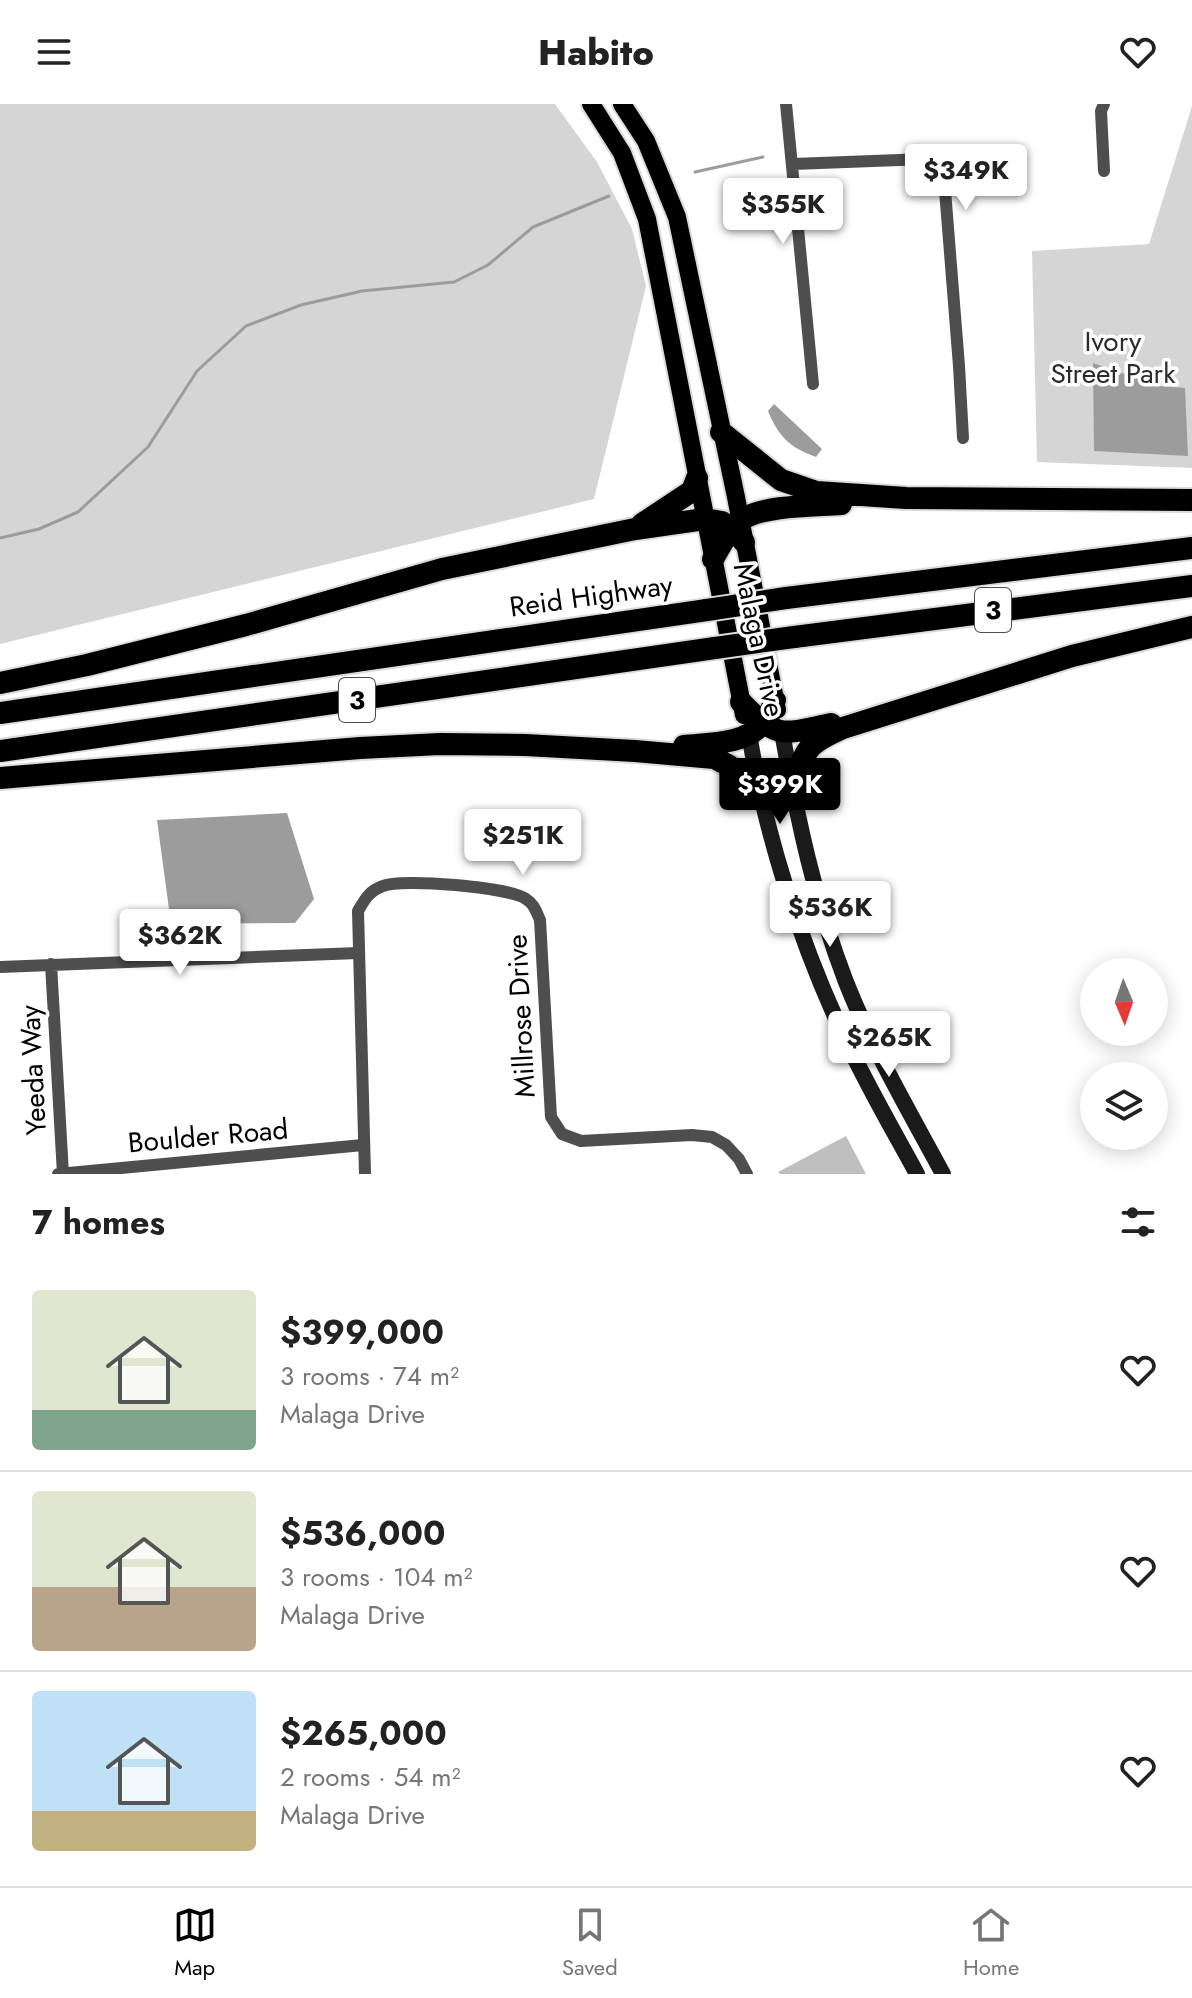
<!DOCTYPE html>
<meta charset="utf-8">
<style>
:root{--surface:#fff;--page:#f2f2f2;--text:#222;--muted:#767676;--line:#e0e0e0;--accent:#000}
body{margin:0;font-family:Jost,sans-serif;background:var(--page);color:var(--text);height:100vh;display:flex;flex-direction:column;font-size:30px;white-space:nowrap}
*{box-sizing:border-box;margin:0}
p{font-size:26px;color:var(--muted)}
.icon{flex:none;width:44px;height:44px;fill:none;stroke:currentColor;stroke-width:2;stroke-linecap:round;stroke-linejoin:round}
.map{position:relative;height:1070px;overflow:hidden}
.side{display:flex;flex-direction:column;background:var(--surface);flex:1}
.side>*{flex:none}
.needle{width:52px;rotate:178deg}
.fabs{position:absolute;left:1080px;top:854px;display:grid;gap:16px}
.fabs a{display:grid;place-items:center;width:88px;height:88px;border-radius:50%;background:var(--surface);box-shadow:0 4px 20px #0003;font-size:40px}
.price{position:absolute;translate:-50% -68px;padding:0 18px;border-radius:8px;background:#fff;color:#222;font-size:26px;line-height:52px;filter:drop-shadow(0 2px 4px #0008)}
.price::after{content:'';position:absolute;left:50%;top:48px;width:24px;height:18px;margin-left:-12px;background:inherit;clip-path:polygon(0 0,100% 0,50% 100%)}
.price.on{background:var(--accent);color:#fff}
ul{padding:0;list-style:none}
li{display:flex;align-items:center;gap:24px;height:200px;padding:0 32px}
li+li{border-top:2px solid var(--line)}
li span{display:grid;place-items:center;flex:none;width:224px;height:160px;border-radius:8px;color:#555}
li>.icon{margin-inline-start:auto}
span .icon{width:96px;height:96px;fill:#fffc;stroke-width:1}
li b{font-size:34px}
h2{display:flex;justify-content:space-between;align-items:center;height:96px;padding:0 32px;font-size:34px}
header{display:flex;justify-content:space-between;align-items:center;height:104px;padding:0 32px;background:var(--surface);font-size:36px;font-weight:800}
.menu{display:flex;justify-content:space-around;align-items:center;height:112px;border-top:2px solid var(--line);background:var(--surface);font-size:22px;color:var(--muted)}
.menu a{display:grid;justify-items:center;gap:4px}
.menu .on{color:var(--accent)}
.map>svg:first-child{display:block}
</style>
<header><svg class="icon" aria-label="menu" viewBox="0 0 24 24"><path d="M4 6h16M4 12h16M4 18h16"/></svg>Habito<svg class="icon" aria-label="heart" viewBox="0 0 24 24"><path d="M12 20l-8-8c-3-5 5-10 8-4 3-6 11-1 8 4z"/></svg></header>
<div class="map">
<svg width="1192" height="1070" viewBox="0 0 1192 1070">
<rect width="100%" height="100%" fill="#fff"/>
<path fill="#d5d5d5" d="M0,0H555L597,58L632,125L646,182L594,395L0,540Z
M1192,2V364L1037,358L1032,147L1149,140Z"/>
<path fill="#9c9c9c" d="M1093,259L1159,282L1185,284L1188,352L1094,347Z
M774,300L822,345L816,353C789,343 779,333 768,307Z
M287,709L314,795L295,819L171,820L157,716Z"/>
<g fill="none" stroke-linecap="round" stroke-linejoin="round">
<path stroke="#9c9c9c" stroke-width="3" d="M695,68L763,53
M0,434L39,425L78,408L148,343L197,267L246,222L301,201L362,187L454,178L488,161L533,123L609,92"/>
</g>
<path fill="#bebebe" d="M846,1032L866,1070H780L778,1068Z"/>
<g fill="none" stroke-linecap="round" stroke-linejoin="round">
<g stroke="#dbdbdb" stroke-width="22">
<path id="primary" d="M591,0L622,49L647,115L744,611
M622,0L646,37L677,113L736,393L777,606"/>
</g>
<g stroke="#dbdbdb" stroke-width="26">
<path id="highway" d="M721,328L781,376L816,388L906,394L1192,396
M642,420L692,387L697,374
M713,455C721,442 729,423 743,415C765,401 815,402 841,400
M786,494L1192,444
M794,533L1192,482
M0,579L87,561L246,521L442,465L635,425L705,415L722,418L733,425L744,438
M741,598C777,636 783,630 831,620
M0,609L707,506
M684,642C709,639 745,641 763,619C769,613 772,603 775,596
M0,647L715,544
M0,674L360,644L440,640L525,641L635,647L714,654L728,661L760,688
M793,685C806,645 803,642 843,624L1072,552L1192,523"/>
</g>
<path stroke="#4e4e4e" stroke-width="12" d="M786,0L813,280
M793,60L926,55L943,61L959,262L963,334
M1104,67L1101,7L1104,0
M51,860L63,1070
M0,863L358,849
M58,1070L363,1041
M365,1070L358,807C365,795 369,787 383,782C402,774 509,783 526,795C534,800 536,807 540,816L551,1013L562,1030L581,1037L692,1031L712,1033L726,1041L739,1055L747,1070"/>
<path stroke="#1b1b1b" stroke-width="16" d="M782,628C797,713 815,798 846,878C872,944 909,1007 943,1070
M749,629C765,730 800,838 843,930C865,978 892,1024 917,1070"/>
<use href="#primary" stroke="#000" stroke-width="18"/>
<use href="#highway" stroke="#000" stroke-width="22"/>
<g stroke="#dbdbdb" stroke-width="26" stroke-linecap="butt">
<path id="highway-bridge" d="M707,506L786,494
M715,544L794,533"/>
</g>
<use href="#highway-bridge" stroke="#000" stroke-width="22"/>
</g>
<g text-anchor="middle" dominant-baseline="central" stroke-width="7" stroke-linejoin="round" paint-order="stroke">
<g fill="#fff" stroke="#4c4c4c" stroke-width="2">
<rect x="975" y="484" width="36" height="44" rx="6"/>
<rect x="339" y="574" width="36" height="44" rx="6"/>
</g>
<g font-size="26" font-weight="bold" fill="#000">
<text x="993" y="506">3</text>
<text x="357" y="596">3</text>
</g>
<g font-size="28" fill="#2c2c2c" stroke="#fff">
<text x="1113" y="237">Ivory<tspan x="1113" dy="32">Street Park</tspan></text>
</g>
<g font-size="28" fill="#000" stroke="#fff">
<text transform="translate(591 492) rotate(-8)">Reid Highway</text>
<text transform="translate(759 536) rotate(78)">Malaga Drive</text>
<text transform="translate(521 912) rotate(-93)">Millrose Drive</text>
<text transform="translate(33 966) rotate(-93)">Yeeda Way</text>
<text transform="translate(208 1032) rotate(-5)">Boulder Road</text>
</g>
</g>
</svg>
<div class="fabs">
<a><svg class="needle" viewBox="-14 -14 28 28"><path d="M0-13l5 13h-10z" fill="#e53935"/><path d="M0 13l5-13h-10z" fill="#767676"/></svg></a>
<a><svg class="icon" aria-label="layers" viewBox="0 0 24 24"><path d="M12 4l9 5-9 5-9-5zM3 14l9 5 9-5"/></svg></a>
</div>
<b class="price" style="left:966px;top:108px">$349K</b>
<b class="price" style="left:783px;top:142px">$355K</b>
<b class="price on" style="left:780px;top:722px">$399K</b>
<b class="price" style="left:523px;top:773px">$251K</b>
<b class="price" style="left:830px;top:845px">$536K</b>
<b class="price" style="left:180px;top:873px">$362K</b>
<b class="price" style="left:889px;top:975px">$265K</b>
</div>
<section class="side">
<h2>7 homes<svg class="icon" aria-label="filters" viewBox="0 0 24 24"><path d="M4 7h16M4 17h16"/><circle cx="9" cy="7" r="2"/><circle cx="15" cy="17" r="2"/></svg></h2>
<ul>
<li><span style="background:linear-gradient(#dfe7d0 75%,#7fa58c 0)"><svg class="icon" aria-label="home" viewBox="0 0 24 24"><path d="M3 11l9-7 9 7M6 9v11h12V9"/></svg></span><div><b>$399,000</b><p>3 rooms · 74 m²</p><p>Malaga Drive</p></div><svg class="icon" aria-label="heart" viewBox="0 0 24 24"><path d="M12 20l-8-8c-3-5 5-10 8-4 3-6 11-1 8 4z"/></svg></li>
<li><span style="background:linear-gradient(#dfe7d0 60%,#b9a48a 0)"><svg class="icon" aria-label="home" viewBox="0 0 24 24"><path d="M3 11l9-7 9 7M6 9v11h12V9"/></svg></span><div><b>$536,000</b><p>3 rooms · 104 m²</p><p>Malaga Drive</p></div><svg class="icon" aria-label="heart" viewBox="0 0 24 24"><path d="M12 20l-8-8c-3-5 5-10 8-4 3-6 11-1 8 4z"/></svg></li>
<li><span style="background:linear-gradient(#bfe0f5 75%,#c2b280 0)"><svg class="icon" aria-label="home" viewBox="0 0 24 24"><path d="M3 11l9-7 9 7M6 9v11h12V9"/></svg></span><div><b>$265,000</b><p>2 rooms · 54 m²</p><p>Malaga Drive</p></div><svg class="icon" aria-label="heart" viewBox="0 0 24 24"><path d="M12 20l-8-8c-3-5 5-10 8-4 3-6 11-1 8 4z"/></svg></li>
</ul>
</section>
<nav class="menu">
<a class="on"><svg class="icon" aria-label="map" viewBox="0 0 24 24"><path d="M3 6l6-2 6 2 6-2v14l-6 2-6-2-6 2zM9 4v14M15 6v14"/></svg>Map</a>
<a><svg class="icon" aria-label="saved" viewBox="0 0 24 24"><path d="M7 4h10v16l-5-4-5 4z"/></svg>Saved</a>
<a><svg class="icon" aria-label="home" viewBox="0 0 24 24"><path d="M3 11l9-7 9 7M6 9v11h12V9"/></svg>Home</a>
</nav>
